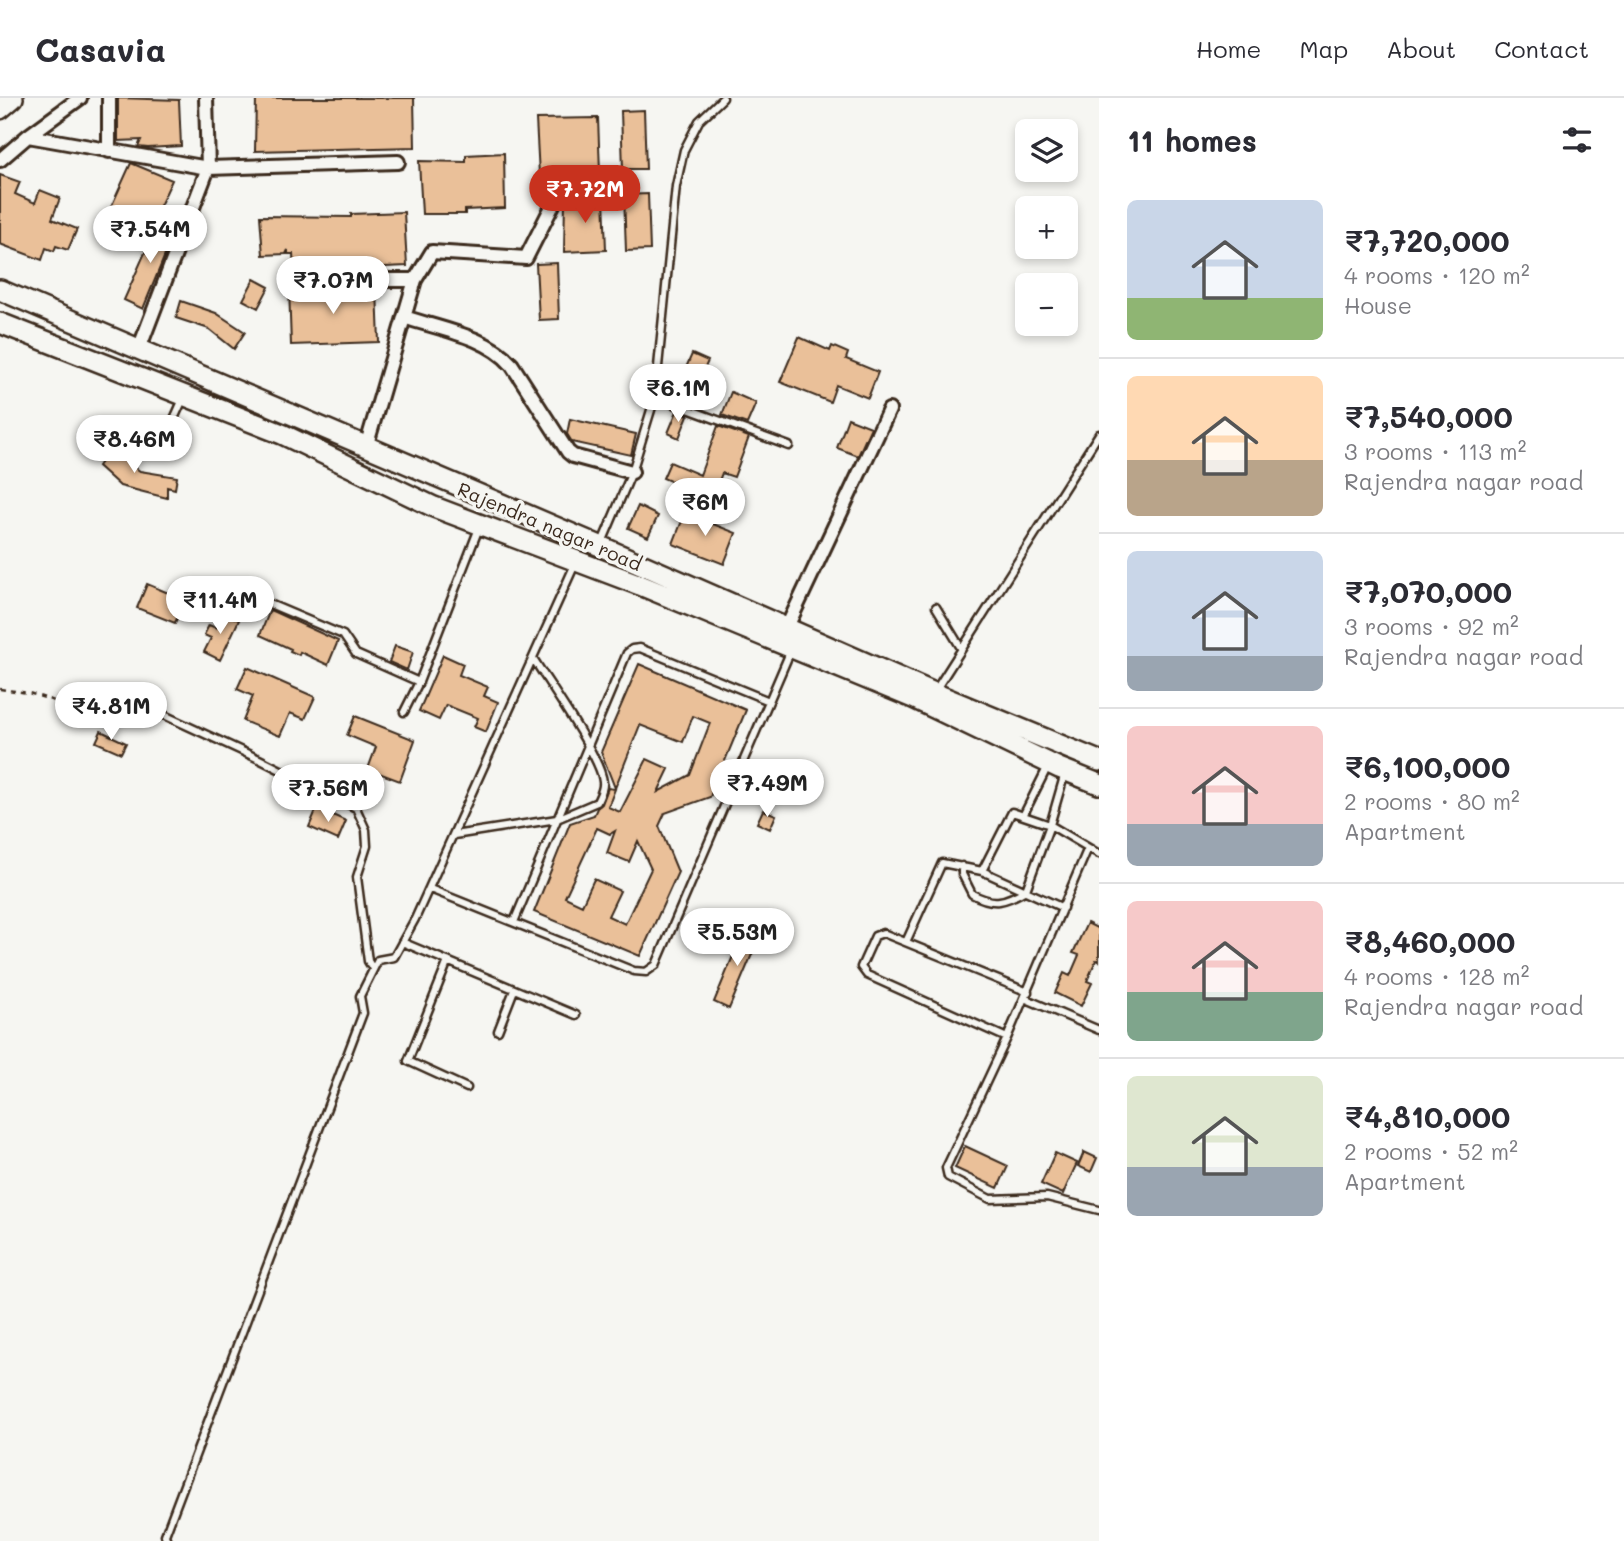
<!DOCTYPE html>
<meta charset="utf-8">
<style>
:root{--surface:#fff;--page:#f2f2f3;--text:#2b2b33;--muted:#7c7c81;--line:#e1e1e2;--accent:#c8321e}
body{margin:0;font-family:Mali,sans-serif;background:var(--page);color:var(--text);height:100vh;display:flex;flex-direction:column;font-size:26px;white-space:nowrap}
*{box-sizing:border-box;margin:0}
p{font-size:23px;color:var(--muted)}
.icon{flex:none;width:38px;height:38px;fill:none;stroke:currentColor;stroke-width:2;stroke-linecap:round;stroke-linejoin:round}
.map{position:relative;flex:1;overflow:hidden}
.details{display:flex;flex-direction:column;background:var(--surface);width:525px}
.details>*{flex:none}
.buttons{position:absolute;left:1015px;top:21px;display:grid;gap:14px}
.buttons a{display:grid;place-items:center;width:63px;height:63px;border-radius:10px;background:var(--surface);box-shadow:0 4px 10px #0003;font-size:35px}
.price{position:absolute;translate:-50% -60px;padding:0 16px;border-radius:24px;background:#fff;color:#222;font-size:23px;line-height:46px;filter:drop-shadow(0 2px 4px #0008)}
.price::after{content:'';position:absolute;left:50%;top:42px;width:21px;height:16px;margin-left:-10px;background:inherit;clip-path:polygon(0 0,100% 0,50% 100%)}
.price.current{background:var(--accent);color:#fff}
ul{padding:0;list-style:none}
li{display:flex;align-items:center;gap:21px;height:175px;padding:0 28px}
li+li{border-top:2px solid var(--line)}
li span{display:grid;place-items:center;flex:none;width:196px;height:140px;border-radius:10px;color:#555}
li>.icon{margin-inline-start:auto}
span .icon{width:84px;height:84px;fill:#fffc;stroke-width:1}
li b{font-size:30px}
h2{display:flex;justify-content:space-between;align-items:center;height:84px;padding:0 28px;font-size:30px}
header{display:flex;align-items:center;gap:42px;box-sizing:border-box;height:98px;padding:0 35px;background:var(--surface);border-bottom:2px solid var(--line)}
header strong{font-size:33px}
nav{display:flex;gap:38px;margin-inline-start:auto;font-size:24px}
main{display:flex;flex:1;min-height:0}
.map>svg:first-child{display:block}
</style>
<header>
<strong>Casavia</strong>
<nav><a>Home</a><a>Map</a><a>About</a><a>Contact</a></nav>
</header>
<main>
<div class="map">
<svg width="1099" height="1443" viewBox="0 0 1099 1443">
<rect width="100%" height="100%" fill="#f6f6f2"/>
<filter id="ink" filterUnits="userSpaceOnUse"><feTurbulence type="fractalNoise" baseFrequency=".0143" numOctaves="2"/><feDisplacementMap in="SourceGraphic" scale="14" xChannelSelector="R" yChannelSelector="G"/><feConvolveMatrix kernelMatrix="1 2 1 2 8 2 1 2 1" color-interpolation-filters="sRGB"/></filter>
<g filter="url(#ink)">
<path fill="#eac099" stroke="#3b2a1e" stroke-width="2" fill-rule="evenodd" d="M118,0L179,2L181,48L148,50L138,49L141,42L118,43Z
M256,0H414L415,49L255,53Z
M644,12L646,71H623L621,13Z
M598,20L600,74L539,77L536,21Z
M504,55L505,110L465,112V116H422L419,63L466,64V57Z
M131,65L172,82L152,125L129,114L123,126L107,118Z
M0,77L20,84L15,96L35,105L40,92L60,100L52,121L77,131L68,152L56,148L54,153L46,150L42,162L0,146Z
M648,96L650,152L626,153L624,97Z
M604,99L606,152L564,154L565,103Z
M404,114L407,168L294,173L293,156H288V152L286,156L263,157L260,118L351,119V116Z
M159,123L176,130L143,211L124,202Z
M557,165L559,221L539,222L536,166Z
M254,181L269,189L258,210L243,202Z
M289,189L319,192L377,191L379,244L291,247Z
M181,203L216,215L245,234L234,251L209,231L176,220Z
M799,239L830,253L832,248L848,255L846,261L878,274L868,300L836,287L830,304L780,284Z
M692,256L708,263L697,287L705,291L697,308L673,299Z
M731,294L756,305L747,326L722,317Z
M677,313L688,317L679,340L668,335Z
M848,320L871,329L858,358L837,350Z
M570,321L636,336L631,357L572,344L567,336Z
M718,328L749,339L734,379L722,375L712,401L663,380L670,364L700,377Z
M101,346L140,373L177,379L175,391L167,389V400L120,388L98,368L103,361L95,355Z
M638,408L658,418L648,439L628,430Z
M685,415L736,435L724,466L673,446Z
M147,486L185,502L175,525L137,510Z
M270,512L338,543L328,567L300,554L299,557L290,553L291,551L260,537Z
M223,514L239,522L220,562L204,554L211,540L204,537L209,527L216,530Z
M395,548L413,554L407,572L389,564Z
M443,557L463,566L459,577L488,589L484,598L498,604L486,634L474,629L478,620L446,607L439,622L419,613Z
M639,566L746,612L710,699L665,715L659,728L678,774L640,858L534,814L570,725L594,717L597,710L602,706L608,690L615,691L608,709L620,714L647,661L669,671L658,694L690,677L710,625L693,618L683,644L640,627L615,690L601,654ZM597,730L610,736L615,733L607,755L629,764L638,743L651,771L625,826L608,818L620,793L594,781L582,807L565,799Z
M247,569L315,599L305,621L290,615L280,638L243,623L253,598L237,591Z
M355,618L415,642L400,683L368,671L376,649L347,637Z
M101,633L126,645L121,655L96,644Z
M317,710L346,723L338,742L309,729Z
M763,712L776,717L770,731L757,725Z
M1087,825L1099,831V863L1096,862L1087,883L1092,885L1081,908L1055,895L1064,875L1070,878L1079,857L1073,855Z
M745,829L761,835L729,911L714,904Z
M965,1048L1008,1068L998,1090L955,1070Z
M1084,1054L1097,1060L1091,1074L1078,1068Z
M1055,1055L1077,1065L1063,1096L1041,1086Z"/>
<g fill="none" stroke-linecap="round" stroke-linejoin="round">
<g stroke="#3b2a1e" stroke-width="11">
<path id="service" d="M655,299L789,348
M160,352L183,301
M601,447L632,374L655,299L676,88L684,52L699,23L723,0
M265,504L343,537L356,556L419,584
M936,509L961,550
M935,593L1099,336
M404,614L419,584L479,430
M164,617L259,661L356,710L366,732L367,748L357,779L368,863L373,871
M1065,675L1050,727L1099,756
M1024,716L1048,668
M454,737L557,721L597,704C600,697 604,691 603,684C601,659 548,585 533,560
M1088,750L1007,940L946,1070L948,1079L990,1101L1047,1099L1099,1112
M962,768V776L972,796C994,808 1005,804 1026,792L1050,727L1012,714L982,773
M430,791L634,873L646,874L656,867L791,552
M514,824L627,555L632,551L640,550L769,603
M402,844L576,917
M906,844L942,765L982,773L1063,810
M448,863L408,963L467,990
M1024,900L1099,932
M498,933L514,892
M1007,940L867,877L861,869L875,838L883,835L1028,894
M167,1443L165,1437L363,915L360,898L378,862L394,859L415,821L576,464"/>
</g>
<g stroke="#3b2a1e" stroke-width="18">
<path id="minor" d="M109,0V53
M28,38L208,70L398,64
M0,62L28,38L80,0
M294,182H415
M404,219C439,231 487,238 512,267L568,354L573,358L632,374
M139,251L208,70L206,0
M366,349L415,182L432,154L526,160L565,83L613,85
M787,529L889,312"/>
</g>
<g stroke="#3b2a1e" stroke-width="24">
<path id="primary" d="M0,11L13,0
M0,192L600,448L934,595L1099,663
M0,225L282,336L434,409L640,487L913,600L1059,670L1099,686"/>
</g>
<path stroke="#3b2a1e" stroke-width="2.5" stroke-dasharray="5 5" stroke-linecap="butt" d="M0,591L29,595L105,619L114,620L157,615"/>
<use href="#service" stroke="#f6f6f2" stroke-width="6"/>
<use href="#minor" stroke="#f6f6f2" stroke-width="12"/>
<use href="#primary" stroke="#f6f6f2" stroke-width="19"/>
</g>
</g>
<g text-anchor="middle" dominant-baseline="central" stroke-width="7" stroke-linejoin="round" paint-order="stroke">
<g font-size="19" fill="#3b2a1e" stroke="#f6f6f2">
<text transform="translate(550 428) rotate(23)">Rajendra nagar road</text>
</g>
</g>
</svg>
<div class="buttons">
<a><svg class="icon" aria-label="layers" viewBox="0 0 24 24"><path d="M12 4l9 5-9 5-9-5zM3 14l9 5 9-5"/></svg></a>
<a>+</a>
<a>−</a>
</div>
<b class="price current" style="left:585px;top:127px">₹7.72M</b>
<b class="price" style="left:150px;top:167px">₹7.54M</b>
<b class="price" style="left:333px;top:218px">₹7.07M</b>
<b class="price" style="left:678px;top:326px">₹6.1M</b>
<b class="price" style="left:134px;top:377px">₹8.46M</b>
<b class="price" style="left:705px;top:440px">₹6M</b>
<b class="price" style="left:220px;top:538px">₹11.4M</b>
<b class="price" style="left:111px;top:644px">₹4.81M</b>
<b class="price" style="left:767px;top:721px">₹7.49M</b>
<b class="price" style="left:328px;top:726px">₹7.56M</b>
<b class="price" style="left:737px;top:870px">₹5.53M</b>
</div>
<section class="details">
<h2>11 homes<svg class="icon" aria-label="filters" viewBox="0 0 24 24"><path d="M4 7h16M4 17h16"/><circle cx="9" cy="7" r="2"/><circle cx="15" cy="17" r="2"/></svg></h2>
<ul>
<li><span style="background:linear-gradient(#c9d6e8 70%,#8fb573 0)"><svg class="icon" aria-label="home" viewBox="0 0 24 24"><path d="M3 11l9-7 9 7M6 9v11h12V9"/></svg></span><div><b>₹7,720,000</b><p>4 rooms · 120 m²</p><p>House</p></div></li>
<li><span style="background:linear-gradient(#ffd9b3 60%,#b9a48a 0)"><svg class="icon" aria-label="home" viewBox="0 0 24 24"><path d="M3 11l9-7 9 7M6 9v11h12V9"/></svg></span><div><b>₹7,540,000</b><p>3 rooms · 113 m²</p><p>Rajendra nagar road</p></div></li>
<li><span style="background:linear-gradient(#c9d6e8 75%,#9aa5b1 0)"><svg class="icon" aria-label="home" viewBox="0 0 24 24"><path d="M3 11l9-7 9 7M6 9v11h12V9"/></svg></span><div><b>₹7,070,000</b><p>3 rooms · 92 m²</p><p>Rajendra nagar road</p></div></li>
<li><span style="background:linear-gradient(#f6c9c9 70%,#9aa5b1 0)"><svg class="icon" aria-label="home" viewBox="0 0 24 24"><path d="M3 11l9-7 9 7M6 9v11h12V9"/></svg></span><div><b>₹6,100,000</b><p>2 rooms · 80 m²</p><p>Apartment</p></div></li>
<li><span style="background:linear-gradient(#f6c9c9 65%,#7fa58c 0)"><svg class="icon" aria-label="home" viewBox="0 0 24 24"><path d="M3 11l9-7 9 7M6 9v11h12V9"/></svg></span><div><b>₹8,460,000</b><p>4 rooms · 128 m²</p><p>Rajendra nagar road</p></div></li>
<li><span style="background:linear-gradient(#dfe7d0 65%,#9aa5b1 0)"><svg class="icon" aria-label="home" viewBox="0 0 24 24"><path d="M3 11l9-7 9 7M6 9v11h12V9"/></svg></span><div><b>₹4,810,000</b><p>2 rooms · 52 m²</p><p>Apartment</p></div></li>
</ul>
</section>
</main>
